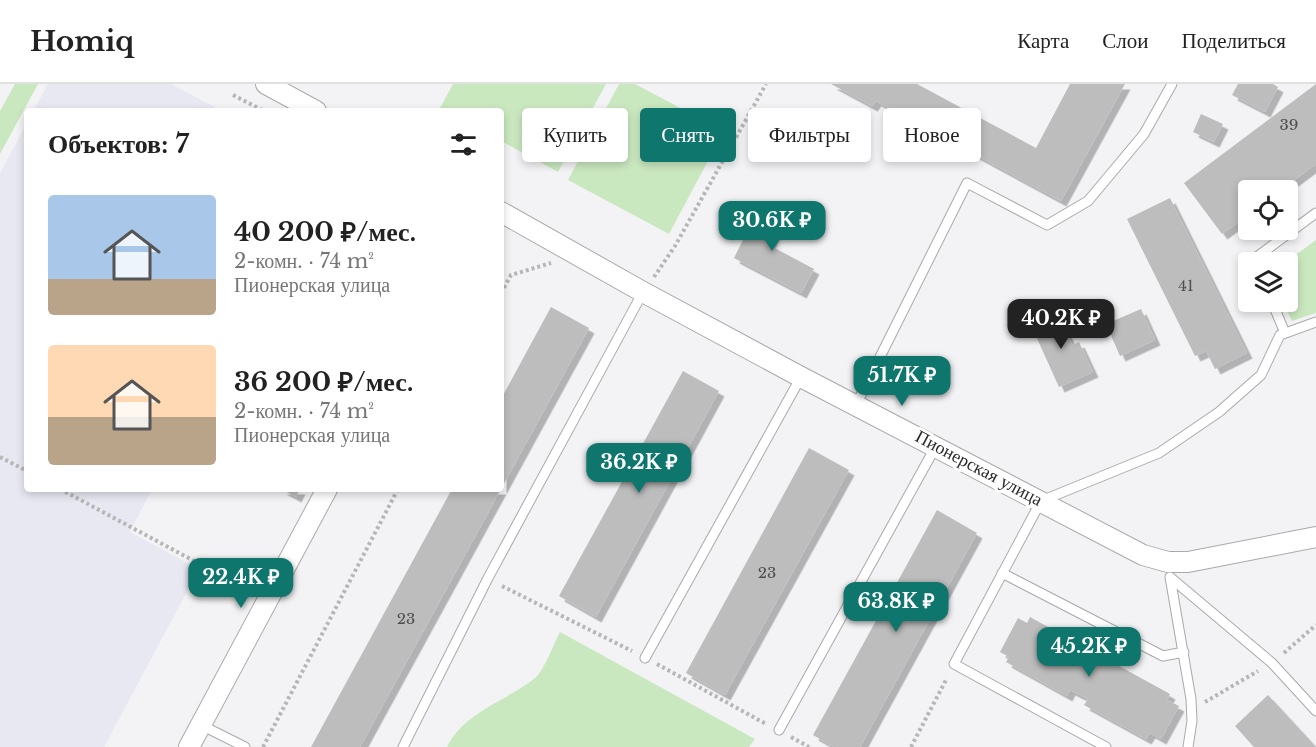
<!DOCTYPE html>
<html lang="ru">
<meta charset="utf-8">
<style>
:root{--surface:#fff;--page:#f6f6f6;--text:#222;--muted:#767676;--line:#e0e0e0;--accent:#0f766e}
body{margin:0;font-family:"Libre Baskerville",serif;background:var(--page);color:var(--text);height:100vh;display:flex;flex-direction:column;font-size:22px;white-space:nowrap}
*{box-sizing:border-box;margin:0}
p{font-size:20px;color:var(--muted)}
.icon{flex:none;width:33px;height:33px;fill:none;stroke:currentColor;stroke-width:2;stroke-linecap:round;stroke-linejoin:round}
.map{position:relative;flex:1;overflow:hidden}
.details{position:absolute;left:24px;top:24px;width:480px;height:384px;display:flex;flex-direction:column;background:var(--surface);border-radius:6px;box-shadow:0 3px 9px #0003}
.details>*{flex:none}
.banner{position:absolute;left:522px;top:24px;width:570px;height:54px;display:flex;gap:12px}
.fabs{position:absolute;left:1238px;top:96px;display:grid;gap:12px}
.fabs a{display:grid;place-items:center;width:60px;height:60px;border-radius:6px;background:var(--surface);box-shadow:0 3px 9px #0003;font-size:30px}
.price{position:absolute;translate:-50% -51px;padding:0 14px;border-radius:12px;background:var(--accent);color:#fff;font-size:20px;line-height:39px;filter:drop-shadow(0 2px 3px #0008)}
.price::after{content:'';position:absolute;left:50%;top:36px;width:18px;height:14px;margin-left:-9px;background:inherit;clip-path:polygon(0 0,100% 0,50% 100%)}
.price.active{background:#222;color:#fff}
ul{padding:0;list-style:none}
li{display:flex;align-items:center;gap:18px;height:150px;padding:0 24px}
li span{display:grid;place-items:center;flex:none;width:168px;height:120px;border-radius:6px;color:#555}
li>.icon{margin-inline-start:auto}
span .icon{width:72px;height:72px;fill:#fffc;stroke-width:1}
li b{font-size:26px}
h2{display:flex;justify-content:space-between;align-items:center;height:72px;padding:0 24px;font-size:26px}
.chip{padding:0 21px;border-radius:6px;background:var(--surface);box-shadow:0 3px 9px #0003;font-size:21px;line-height:54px}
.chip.active{background:var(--accent);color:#fff}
header{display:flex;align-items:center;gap:36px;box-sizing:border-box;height:84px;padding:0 30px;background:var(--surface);border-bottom:2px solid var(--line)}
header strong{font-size:28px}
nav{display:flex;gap:33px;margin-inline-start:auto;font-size:21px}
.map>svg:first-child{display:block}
</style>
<header>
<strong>Homiq</strong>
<nav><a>Карта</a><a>Слои</a><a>Поделиться</a></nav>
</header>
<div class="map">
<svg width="1316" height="663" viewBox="0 0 1316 663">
<defs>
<filter id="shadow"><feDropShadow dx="5.5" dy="5.5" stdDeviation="0" flood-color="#0004"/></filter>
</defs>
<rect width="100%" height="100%" fill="#f3f3f5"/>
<path fill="#e8e8f2" d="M48,0H171L222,27H33Z
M27,39V405H152L130,448L199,485L104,663H0V89Z"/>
<path fill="#cae8bf" d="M15,0H38L0,70V27Z
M453,0H606L558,88L501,57V27H446L440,24Z
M619,0H635L724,47L669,150L568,96Z
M1316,156V229L1292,237L1283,218H1287L1286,178Z
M560,548L755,655L749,663H447C464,628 506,617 535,594C544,587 554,559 560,548Z"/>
<path fill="#bdbdbe" filter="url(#shadow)" d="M831,0H917L1036,64L1070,0H1125L1061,117L876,17L872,22Z
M1238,0H1273L1278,3L1265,28L1232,11Z
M1316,0V80L1281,106H1248V131L1222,150L1184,99Z
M1201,30L1223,40L1214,58L1193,48Z
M1170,114L1247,269L1215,285L1206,267L1195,272L1127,135Z
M768,117L786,127L769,161L814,185L801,209L734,174L746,150L749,152Z
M551,223L589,244L360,663H311L452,405H501V315Z
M1141,225L1155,256L1120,272L1106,240Z
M1057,227L1072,261L1079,258L1093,288L1059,303L1030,239Z
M683,287L719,307L596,533L559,512Z
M809,364L849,386L725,611L686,589Z
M281,405H300L296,413Z
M937,426L977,449L860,663H834L813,651Z
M1030,533L1170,610L1167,616L1179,622L1161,655L1150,649L1146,655L1084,621L1088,615L1070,606L1067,612L1006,578L1009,573L1000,568L1018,534L1027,539Z
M1268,611L1316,663H1254L1235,642Z"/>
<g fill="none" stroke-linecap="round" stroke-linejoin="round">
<g stroke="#a9a9aa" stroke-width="11">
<path id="service" d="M1255,178L1254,175L1316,129
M1272,218L1285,249
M856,321L967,99L1047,141L1088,117L1144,50L1172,0
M1002,489L1163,572L1184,568
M1170,493L1191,615L1192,637L1188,663
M1171,494L1272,579L1316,627
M645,574L801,293
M201,641L245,663
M779,646L936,362
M403,663L488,494L643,208
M1106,663L954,580L1041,417L1159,369L1219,328L1261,291L1280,251L1316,238"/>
</g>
<g stroke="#a9a9aa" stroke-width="22">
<path id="minor" d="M266,0L316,27
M501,128L643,208L801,293L1143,471L1168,478H1188L1316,453
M189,663L327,405"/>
</g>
<path stroke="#b6b6b7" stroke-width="4" stroke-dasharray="3 3" stroke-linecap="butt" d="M233,11L264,27
M654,193L675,162L766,0
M501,209L511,191L551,179
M0,373L27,387
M60,405L250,507
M502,502L632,567
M1284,569L1316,541
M657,580L766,640
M1205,618L1258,587
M791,653L809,663
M263,663L398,405
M911,663L947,594"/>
<use href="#service" stroke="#fff" stroke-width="9"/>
<use href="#minor" stroke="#fff" stroke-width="20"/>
</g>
<g text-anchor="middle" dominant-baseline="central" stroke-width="6" stroke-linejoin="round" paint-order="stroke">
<g font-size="15" fill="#4e4e4e">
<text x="1289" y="40">39</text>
<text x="1186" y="201">41</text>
<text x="767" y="488">23</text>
<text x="406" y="534">23</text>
</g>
<g font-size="18" fill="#292929" stroke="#fff">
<text transform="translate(979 384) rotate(28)">Пионерская улица</text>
</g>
</g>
</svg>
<div class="fabs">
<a><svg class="icon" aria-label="locate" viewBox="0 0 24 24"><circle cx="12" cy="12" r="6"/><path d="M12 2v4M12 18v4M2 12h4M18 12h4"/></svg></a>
<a><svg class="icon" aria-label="layers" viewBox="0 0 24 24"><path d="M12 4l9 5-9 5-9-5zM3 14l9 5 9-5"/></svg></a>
</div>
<b class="price" style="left:772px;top:168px">30.6K ₽</b>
<b class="price active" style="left:1061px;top:266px">40.2K ₽</b>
<b class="price" style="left:902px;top:323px">51.7K ₽</b>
<b class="price" style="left:639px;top:410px">36.2K ₽</b>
<b class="price" style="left:241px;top:525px">22.4K ₽</b>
<b class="price" style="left:896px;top:549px">63.8K ₽</b>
<b class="price" style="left:1089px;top:594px">45.2K ₽</b>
<div class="banner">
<a class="chip">Купить</a>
<a class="chip active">Снять</a>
<a class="chip">Фильтры</a>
<a class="chip">Новое</a>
</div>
<section class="details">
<h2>Объектов: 7<svg class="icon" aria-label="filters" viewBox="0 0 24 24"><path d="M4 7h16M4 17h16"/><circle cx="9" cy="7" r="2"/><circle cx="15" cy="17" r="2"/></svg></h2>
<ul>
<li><span style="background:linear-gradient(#a9c7e8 70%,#b9a48a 0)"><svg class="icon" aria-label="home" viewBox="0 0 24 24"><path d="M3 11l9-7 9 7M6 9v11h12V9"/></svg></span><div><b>40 200 ₽/мес.</b><p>2-комн. · 74 m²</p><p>Пионерская улица</p></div></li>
<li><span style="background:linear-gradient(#ffd9b3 60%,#b9a48a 0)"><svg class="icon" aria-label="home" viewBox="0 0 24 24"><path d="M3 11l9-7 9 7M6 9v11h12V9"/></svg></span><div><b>36 200 ₽/мес.</b><p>2-комн. · 74 m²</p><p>Пионерская улица</p></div></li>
</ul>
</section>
</div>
